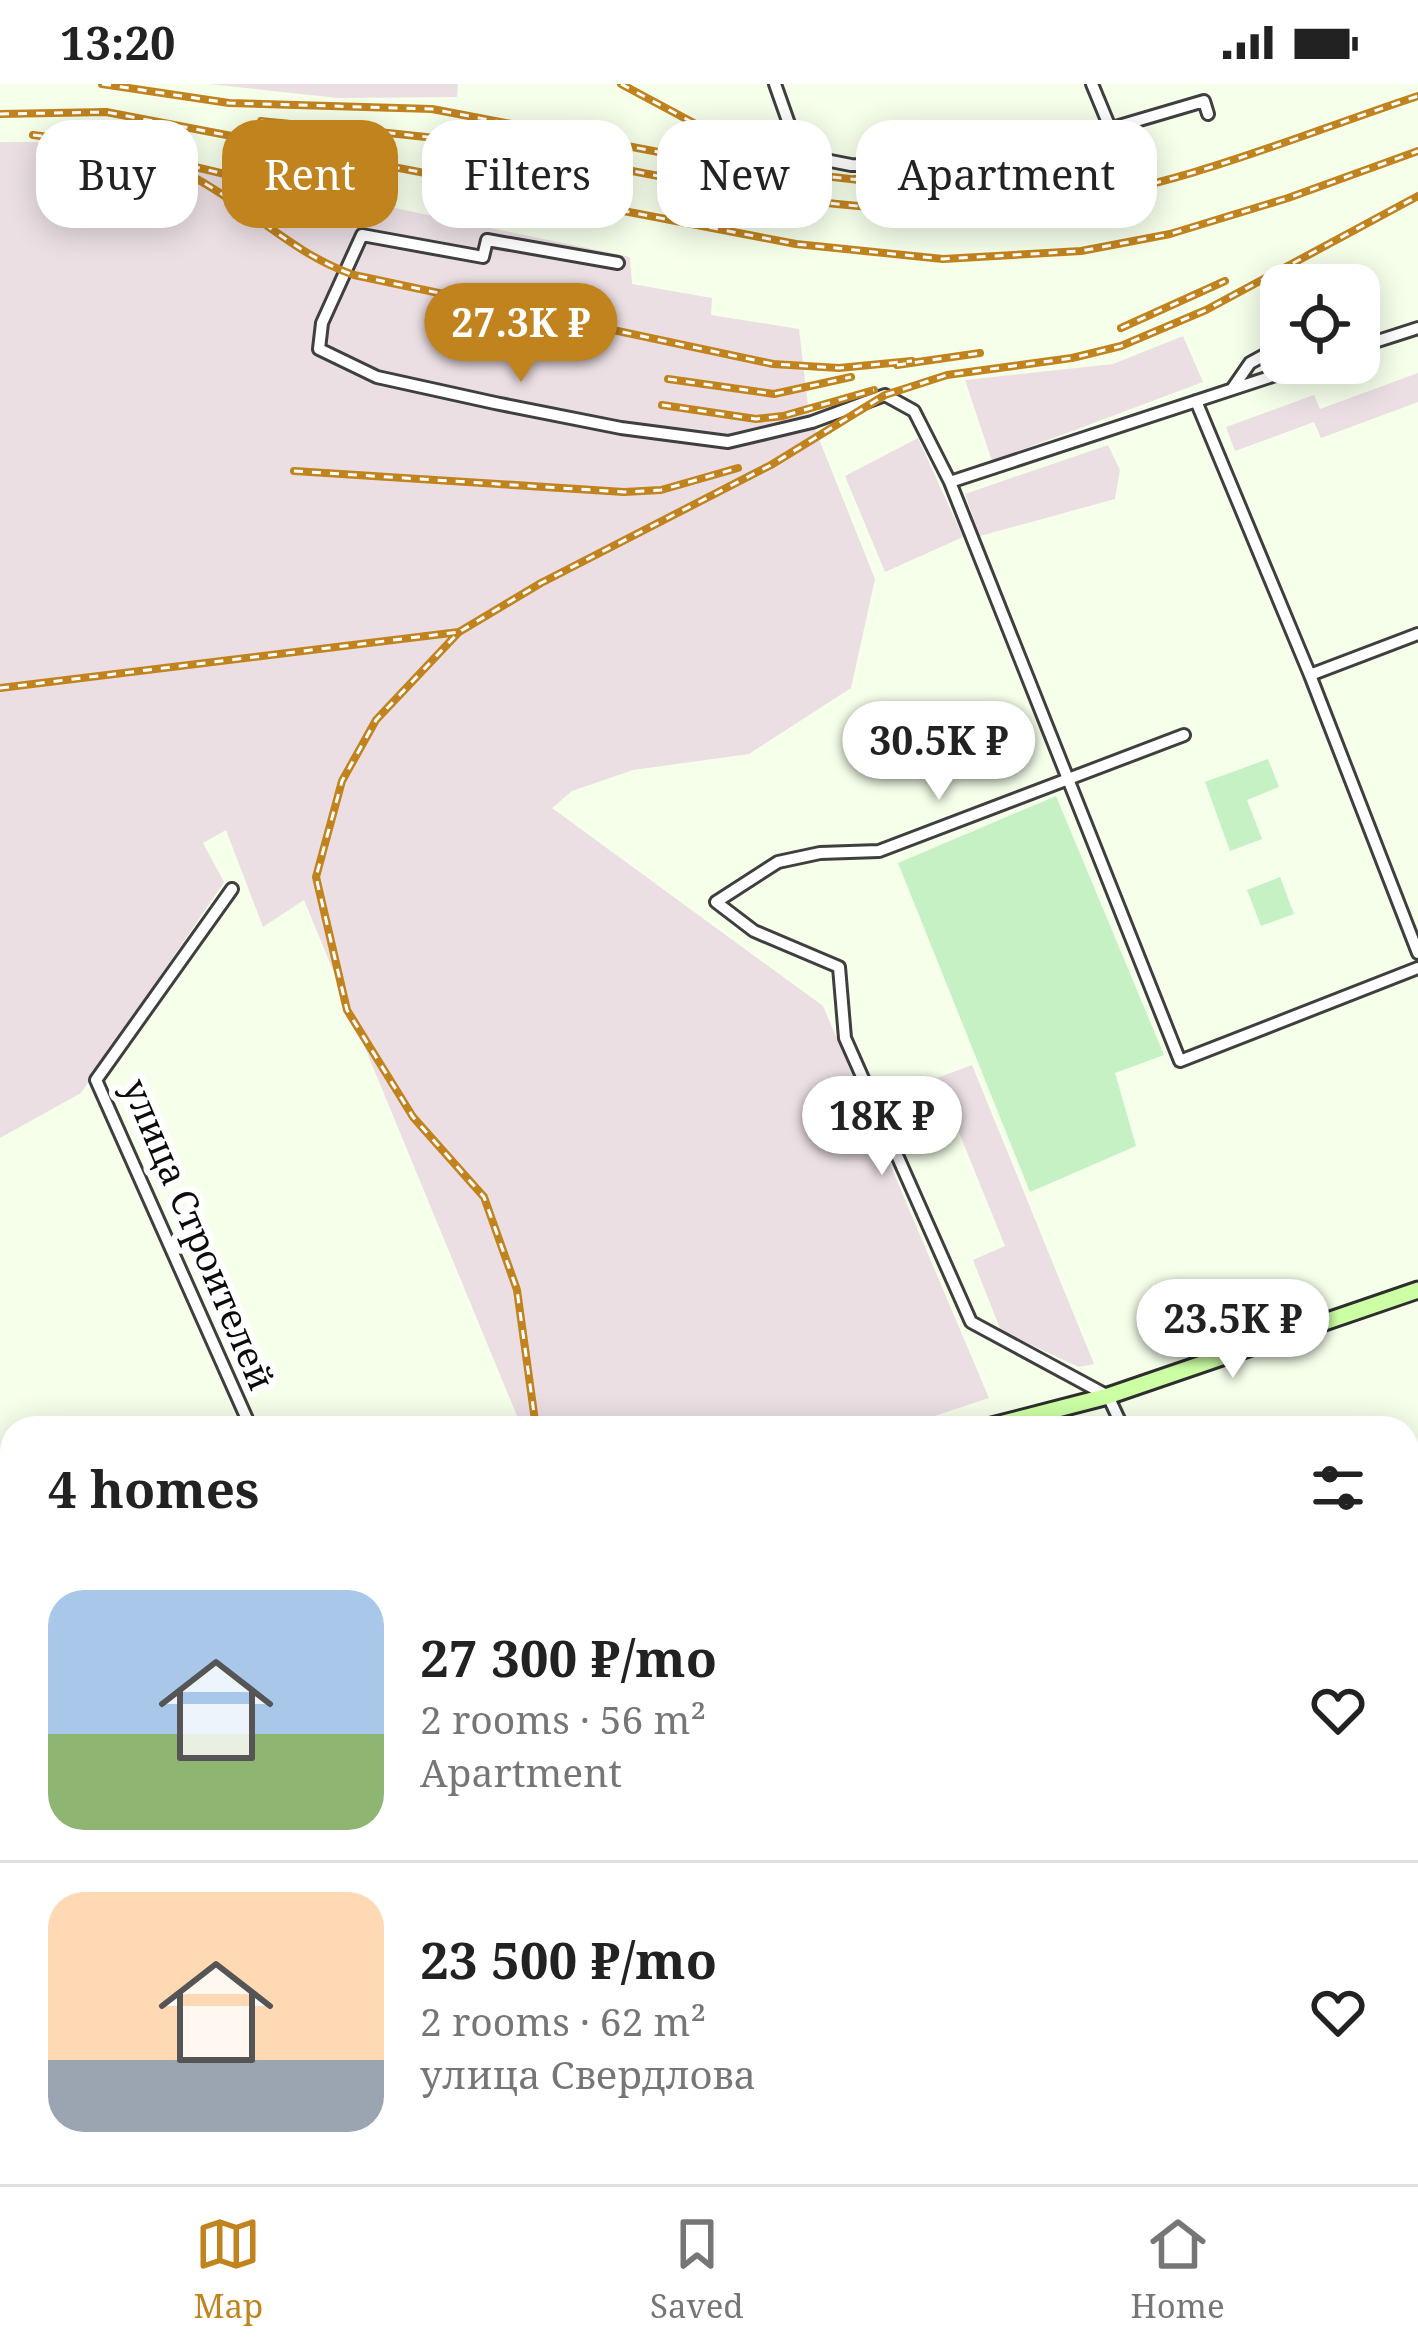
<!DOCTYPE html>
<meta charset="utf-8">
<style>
:root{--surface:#fff;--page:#f2f2f2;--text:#222;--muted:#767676;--line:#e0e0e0;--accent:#c1831e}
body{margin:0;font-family:"Noto Serif",serif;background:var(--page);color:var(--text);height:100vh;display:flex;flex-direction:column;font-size:45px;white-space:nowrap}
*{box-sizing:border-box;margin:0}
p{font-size:39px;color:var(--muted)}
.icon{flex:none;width:66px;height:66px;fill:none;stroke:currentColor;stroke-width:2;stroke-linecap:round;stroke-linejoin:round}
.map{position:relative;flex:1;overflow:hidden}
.side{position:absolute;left:0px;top:1332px;width:1419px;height:768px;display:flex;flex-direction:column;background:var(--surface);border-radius:36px 36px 0 0;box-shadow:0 6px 30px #0003}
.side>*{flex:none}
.banner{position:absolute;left:36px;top:36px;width:1347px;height:108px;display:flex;gap:24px}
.controls{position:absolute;left:1260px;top:180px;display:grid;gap:24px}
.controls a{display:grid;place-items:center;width:120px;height:120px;border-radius:24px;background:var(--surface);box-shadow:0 6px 30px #0003;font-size:60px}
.price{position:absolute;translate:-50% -102px;padding:0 27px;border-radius:42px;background:#fff;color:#222;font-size:39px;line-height:78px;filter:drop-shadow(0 3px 6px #0008)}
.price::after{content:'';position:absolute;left:50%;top:72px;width:36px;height:27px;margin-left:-18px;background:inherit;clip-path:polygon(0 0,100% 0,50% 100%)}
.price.selected{background:var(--accent);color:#fff}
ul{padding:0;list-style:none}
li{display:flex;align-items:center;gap:36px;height:300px;padding:0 48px}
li+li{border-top:3px solid var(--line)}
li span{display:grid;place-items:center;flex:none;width:336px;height:240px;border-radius:36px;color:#555}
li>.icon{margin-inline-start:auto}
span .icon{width:144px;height:144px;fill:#fffc;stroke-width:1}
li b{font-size:51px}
h2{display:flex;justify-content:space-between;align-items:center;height:144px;padding:0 48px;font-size:51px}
.tag{padding:0 42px;border-radius:36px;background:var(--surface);box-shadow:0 6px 30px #0003;font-size:42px;line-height:108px}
.tag.selected{background:var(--accent);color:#fff}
.status{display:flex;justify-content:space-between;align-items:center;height:84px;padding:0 60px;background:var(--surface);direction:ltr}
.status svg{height:33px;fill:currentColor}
.tab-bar{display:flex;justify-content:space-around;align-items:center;height:168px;border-top:3px solid var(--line);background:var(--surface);font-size:33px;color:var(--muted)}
.tab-bar a{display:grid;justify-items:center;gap:6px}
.tab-bar .selected{color:var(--accent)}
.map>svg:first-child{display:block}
</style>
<div class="status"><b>13:20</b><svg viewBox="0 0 49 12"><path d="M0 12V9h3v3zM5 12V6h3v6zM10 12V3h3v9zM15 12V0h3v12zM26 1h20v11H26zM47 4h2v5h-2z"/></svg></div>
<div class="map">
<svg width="1418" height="2100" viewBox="0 0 1418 2100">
<rect width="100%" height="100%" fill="#f5ffea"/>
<path fill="#ebdfe4" d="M209,0H458L457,13L338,14Z
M0,58H37L138,72L191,99L198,83L630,173L632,200L712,214L711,231L799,245L809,330L875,495L851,604L749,670L633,686L572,707L552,724L823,922L989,1314L898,1344H522L304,816L263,843L226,746L203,759L224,798L81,1009L0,1054Z
M1183,252L1203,298L992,377L965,296L1113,280Z
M1418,289V318L1321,354L1314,338L1235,367L1226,343L1314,311L1320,325Z
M918,354L963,453L885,488L845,392Z
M1108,361L1120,386L1115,415L980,452L965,410Z
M972,981L1094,1280L1079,1283L1001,1247L973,1176L1005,1162L937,994Z
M12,1828V2088H363L383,2100H0V1831Z
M1407,1865L1418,1895V2100H1411L1407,2086Z"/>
<path fill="#c5f1c5" d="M1268,675L1279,703L1247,716L1262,755L1230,767L1205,698Z
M1056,712L1164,971L1115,989L1136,1062L1030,1108L898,779Z
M1280,793L1294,830L1261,842L1247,806Z"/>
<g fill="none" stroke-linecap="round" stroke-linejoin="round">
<g stroke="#3f3f3f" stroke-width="16">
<path id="minor" d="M775,0L800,71L851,81L983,82L1204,17L1208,30
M1092,0L1111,46
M618,179L487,156L483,173L362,151L322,239L319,265L377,293L495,319L621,344L728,358L812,338L885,311L914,327L950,398L1180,977L1418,884
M1359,219L1372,212
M1359,263L1418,244
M1232,305L1250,279L1281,262
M1196,317L1310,591L1418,869
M950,398L1312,279
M1310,591L1418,550
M232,805L96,996L251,1344
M1123,1344L1108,1312L971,1238L845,954L839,883L754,847L716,818L778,778L820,769L879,767L1184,651
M1407,1546L1418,1542
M0,1581L12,1578
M1407,1680L1418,1710
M1407,1887L1418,1884
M1407,2029L1418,2026
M653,2088L658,2100
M1231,2088L1239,2100
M1283,2100L1305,2088"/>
</g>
<g stroke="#3f3f3f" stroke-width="18">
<path id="tertiary" d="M408,2088L412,2100"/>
</g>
<g stroke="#2e2e2e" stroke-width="21">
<path id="secondary" d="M984,1344L1108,1312L1418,1206"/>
</g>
<use href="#minor" stroke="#fff" stroke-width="10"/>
<use href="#tertiary" stroke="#fff" stroke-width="12"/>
<use href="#secondary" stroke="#cdffa5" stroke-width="15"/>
<g stroke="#c1831e" stroke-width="8">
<path id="rail" d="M102,0L229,19L432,25L727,81L868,97
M621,0L731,59L779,78
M0,30L106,28L796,160L943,175L1081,167L1170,150L1288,114L1418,67
M261,37C336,45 412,49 487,61C681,91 853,145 1053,119C1180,103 1297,52 1418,12
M33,51C87,57 147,67 195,94C251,124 293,170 354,191L773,280L839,284L912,277
M191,82L293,106
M855,95L957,104L1082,100
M1121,244L1225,197
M897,281L980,269
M668,295L774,310L851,293
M662,321L756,335L783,332L874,306
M294,387L624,408L661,406L738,384
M0,604L459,548
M536,1344L517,1206L484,1113L413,1033L347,926L316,793L342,697L376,636L459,548L541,499L771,381L885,311L947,291L1072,274L1121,262L1206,226L1418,112"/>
</g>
<use href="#rail" stroke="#fff" stroke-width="3" stroke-dasharray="9" stroke-linecap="butt"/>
</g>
<g text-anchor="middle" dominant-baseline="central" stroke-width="12" stroke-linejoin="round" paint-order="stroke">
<g font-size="36" fill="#0c0c0c" stroke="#fff">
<text transform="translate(199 1150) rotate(67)">улица Строителей</text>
</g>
</g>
</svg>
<div class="controls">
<a><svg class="icon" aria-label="locate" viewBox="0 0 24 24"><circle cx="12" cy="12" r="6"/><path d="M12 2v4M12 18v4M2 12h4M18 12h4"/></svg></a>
</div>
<b class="price selected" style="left:521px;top:301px">27.3K ₽</b>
<b class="price" style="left:939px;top:719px">30.5K ₽</b>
<b class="price" style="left:882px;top:1094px">18K ₽</b>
<b class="price" style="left:1233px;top:1297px">23.5K ₽</b>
<div class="banner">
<a class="tag">Buy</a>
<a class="tag selected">Rent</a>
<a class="tag">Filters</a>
<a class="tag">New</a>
<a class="tag">Apartment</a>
</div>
<section class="side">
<h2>4 homes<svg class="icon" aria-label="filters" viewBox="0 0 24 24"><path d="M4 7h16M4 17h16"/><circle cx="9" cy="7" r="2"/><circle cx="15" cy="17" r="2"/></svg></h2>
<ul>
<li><span style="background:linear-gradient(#a9c7e8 60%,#8fb573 0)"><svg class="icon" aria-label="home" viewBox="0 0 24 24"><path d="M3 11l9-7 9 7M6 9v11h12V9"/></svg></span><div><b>27 300 ₽/mo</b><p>2 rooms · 56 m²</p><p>Apartment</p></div><svg class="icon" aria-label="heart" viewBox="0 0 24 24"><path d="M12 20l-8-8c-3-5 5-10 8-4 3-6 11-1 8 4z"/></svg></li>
<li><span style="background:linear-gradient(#ffd9b3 70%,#9aa5b1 0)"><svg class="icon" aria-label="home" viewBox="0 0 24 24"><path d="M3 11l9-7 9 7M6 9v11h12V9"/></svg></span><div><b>23 500 ₽/mo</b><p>2 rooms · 62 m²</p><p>улица Свердлова</p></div><svg class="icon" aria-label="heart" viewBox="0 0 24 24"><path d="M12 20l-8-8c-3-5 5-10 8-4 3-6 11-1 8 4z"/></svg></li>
</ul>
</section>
</div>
<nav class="tab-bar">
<a class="selected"><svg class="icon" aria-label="map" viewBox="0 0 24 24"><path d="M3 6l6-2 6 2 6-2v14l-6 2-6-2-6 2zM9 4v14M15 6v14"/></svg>Map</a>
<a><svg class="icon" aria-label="saved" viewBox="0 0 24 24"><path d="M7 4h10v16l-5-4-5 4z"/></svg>Saved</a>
<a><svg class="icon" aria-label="home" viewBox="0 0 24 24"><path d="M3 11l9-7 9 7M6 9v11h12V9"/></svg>Home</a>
</nav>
